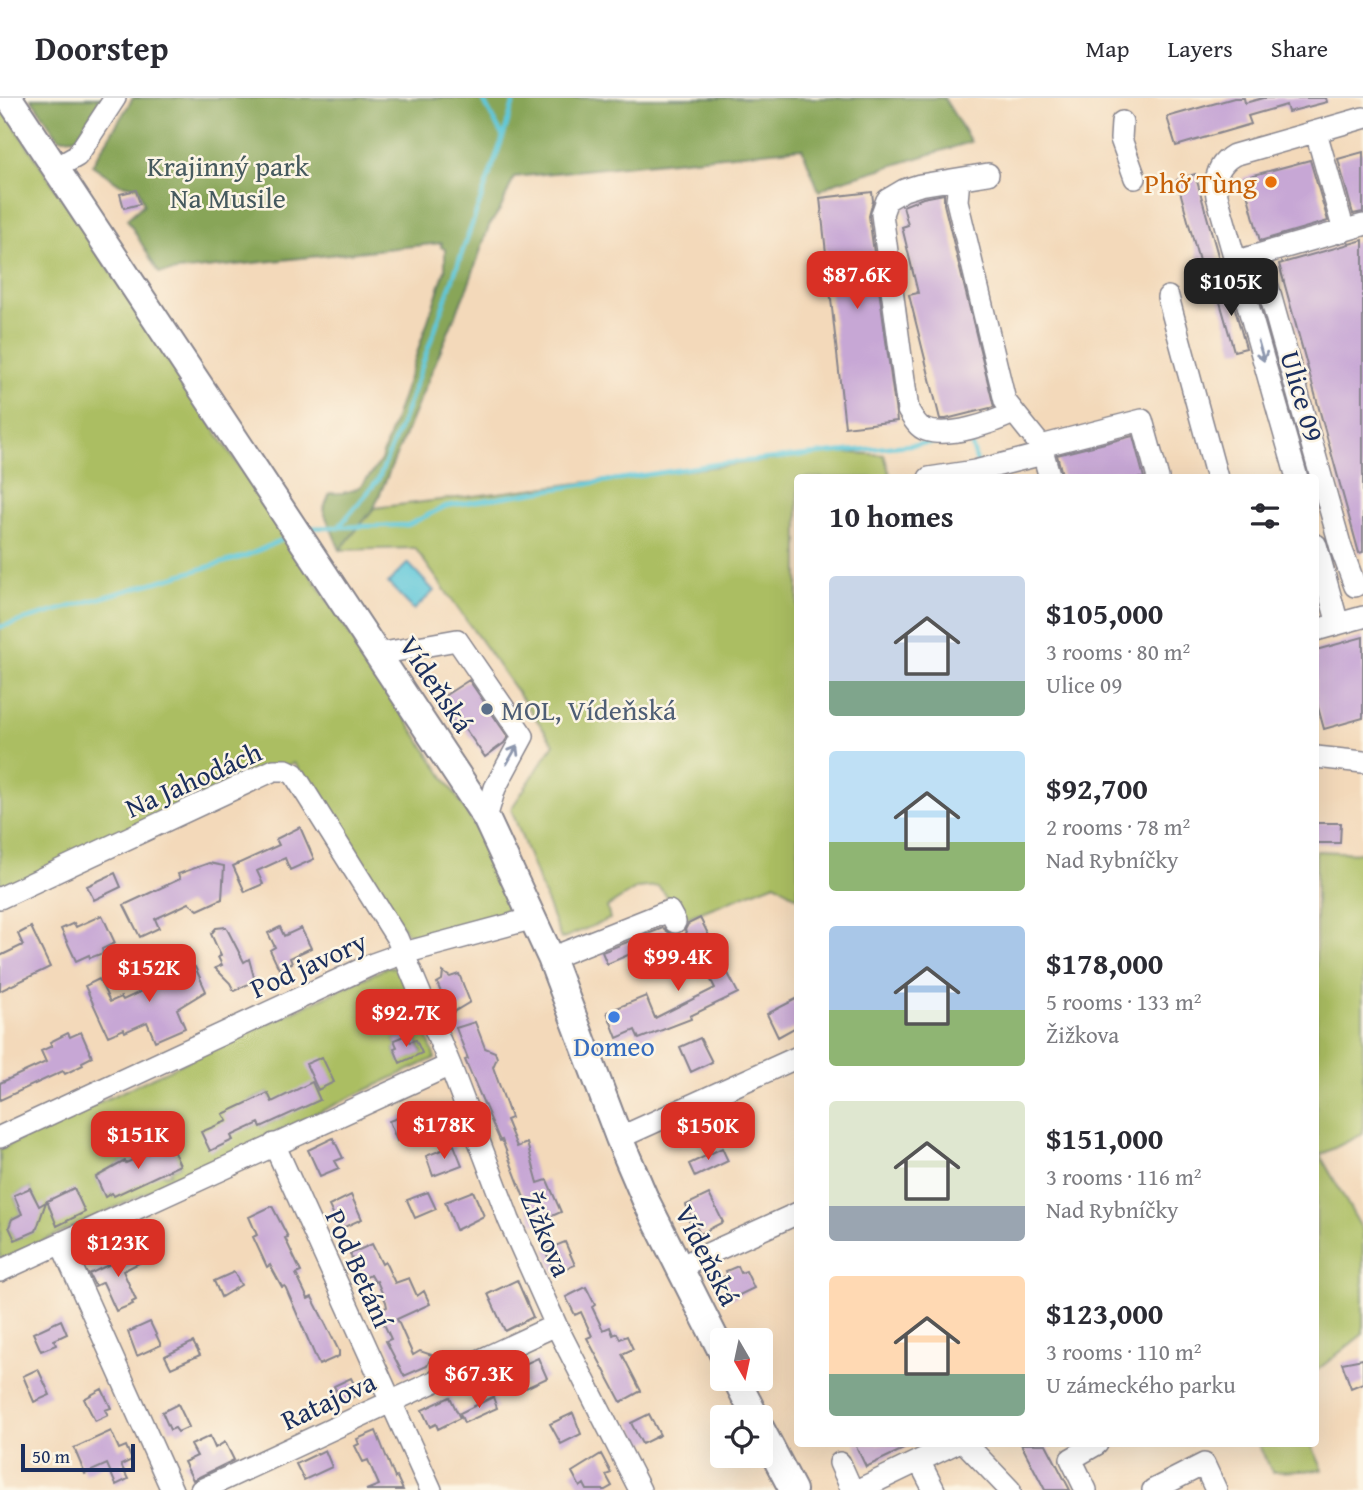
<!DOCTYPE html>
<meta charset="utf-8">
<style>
:root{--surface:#fff;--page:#f2f2f3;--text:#2b2b33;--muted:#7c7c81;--line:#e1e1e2;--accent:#d93025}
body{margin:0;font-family:"Gentium Book Plus",serif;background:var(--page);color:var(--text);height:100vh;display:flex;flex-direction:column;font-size:26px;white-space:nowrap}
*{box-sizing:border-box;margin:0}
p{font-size:23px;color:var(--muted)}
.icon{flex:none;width:38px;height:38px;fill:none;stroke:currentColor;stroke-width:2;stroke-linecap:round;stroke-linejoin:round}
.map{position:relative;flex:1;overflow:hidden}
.panel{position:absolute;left:794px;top:376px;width:525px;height:973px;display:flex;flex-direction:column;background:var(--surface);border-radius:7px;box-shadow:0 7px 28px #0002}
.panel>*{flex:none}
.needle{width:46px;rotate:171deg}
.tools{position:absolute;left:710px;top:1230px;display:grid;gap:14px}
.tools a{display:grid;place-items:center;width:63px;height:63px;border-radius:7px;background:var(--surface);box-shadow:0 7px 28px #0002;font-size:35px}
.scale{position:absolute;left:21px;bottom:18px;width:114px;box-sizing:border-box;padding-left:7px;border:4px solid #1b2f5e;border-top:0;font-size:19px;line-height:24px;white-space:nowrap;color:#1b2f5e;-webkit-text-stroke:5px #fcf5e5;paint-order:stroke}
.price{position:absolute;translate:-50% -60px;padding:0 16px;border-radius:14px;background:var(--accent);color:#fff;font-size:23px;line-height:46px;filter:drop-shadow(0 2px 4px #0008)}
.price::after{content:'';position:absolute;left:50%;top:42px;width:21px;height:16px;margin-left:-10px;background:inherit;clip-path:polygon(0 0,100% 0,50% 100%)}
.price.selected{background:#222;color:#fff}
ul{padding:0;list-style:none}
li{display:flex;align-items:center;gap:21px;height:175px;padding:0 35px}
li span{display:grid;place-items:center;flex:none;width:196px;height:140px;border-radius:7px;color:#555}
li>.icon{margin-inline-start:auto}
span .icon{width:84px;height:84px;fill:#fffc;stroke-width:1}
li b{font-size:30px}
h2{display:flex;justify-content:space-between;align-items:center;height:84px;padding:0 35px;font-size:30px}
header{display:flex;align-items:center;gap:42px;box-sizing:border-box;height:98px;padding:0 35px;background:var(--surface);border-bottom:2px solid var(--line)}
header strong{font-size:33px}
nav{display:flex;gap:38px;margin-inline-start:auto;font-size:24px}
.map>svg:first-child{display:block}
</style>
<header>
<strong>Doorstep</strong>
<nav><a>Map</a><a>Layers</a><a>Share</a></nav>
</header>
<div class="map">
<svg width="1363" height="1392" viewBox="0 0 1363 1392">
<rect width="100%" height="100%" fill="#fcf5e5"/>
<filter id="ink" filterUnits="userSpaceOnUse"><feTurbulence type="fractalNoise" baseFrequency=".0143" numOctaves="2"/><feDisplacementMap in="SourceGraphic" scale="14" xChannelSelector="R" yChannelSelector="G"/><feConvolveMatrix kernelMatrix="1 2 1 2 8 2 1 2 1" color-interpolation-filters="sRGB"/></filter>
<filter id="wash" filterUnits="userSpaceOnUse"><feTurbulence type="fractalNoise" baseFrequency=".00686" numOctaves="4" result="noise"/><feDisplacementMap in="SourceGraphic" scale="28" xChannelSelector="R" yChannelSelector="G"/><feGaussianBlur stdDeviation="1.57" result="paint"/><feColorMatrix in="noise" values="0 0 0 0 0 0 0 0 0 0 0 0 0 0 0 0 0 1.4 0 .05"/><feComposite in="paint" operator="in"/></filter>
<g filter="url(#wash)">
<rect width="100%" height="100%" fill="#f3d9ba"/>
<path fill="#abbe62" stroke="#637660" stroke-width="2" fill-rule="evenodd" d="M0,6L459,702L490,753L509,801L507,809L499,819L422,842L406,834L398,823L294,665L0,791Z
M836,354L884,357L891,380H798V800L775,785L686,820L658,788L637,790L607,809L610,821L561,841L511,711L554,646L415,450L340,452L374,410Z
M1316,753L1363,755V1036L1320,1057L1363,1133V1236L1316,1273Z
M388,869L399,870L405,879L435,960L0,1163V1051ZM413,934L422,954L400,964L394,951L397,949L394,942ZM268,995L272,1004L285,1018L261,1029L259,1025L248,1030L249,1003ZM170,1046L180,1067L170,1072L171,1075L165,1077L147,1056ZM125,1063L130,1073L114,1098L112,1095L105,1098L96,1079ZM30,1090L37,1104L36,1132L15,1142L9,1129L12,1121L22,1116L15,1100L17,1096Z
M1258,1346H1311L1323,1372L1272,1374Z"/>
<path fill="#88a558" stroke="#526a5b" stroke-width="2" d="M31,0H102L77,40H59Z
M133,0H944L971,44L834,85L819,93L802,50L514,79L501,110L489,128L470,183L374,410L340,452L323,412L330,395C359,397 366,384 381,362L445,172V151L441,149L442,145L159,175L127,121L144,106L138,89L120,86L92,67Z"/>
<path fill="#5fc8da" stroke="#3d7c9c" stroke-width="2" d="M408,465L434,493L414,512L388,485Z"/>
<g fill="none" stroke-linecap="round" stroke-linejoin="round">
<path stroke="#5fc8da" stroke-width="4.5" d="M503,39L515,0
M966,341H970L977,365
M307,430L408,427L446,408L716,366L940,344
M338,430L378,382L402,324L503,39L482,0
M0,529L246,458L286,440"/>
</g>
<g id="blocks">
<path fill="#c7a7d5" d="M1234,0H1244L1245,5L1263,0H1326L1327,4L1288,14L1286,7L1248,18L1251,26L1176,48L1167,19Z
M1363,54V114L1353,116L1338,61Z
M1310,62L1328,123L1260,143L1243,80Z
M1195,76L1221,168L1202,174L1177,82Z
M136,92L140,106L124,110L120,96Z
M872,94L873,103L869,118L897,323L845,329L820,100Z
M944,96V106L994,309L946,321H940L909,197L918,195L902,129L908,127L903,108L923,100Z
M1363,142V454L1359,455L1279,166Z
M1228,186L1246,250L1234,253L1216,190Z
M1133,338L1144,380H1063L1057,357Z
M1363,539V620L1324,631L1316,602V552Z
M469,582L508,639L504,645L485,659L459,622L453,626L438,602Z
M1316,725H1341L1340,745H1316Z
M300,729L314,761L290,772L285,760L257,773L263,786L245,794L233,768L279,747L276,741Z
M209,765L224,768L222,801L198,812L189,805L155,821L159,830L140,839L124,807L180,781L178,776Z
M115,775L121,789L94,802L87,788Z
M102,817L115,845L102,851L103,855L90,860L89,857L76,863L61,831L74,825L76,829Z
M700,820L738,895L690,918L691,921L639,941L635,932L617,940L607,914L646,898L655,920L715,890L685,832L688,826Z
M31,829L50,869L0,893V858L23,847L18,836Z
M226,829L244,864L249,861L255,883L234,893L230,885L215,870L222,867L218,859L221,858L211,836L216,830Z
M280,829L284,838L301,830L311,850L290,860L292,865L279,871L270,852L275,849L268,835Z
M663,830L673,838L607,866L602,854Z
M195,869L206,893L177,911L185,930L155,943L147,924L125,934L124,931L108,938L85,888L99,881L110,904L121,899L123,902L155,887L152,879L166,872L168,877L180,872L181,875Z
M443,874L450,879L459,876L470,904L450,916L437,885L442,882Z
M798,900V928L778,939L767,916Z
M475,924L485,950L495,954L497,960L493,969L511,1020L506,1022L517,1049L527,1045L538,1085L547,1082L561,1114L534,1126L502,1042L500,1043L465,962L468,961L456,930Z
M81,934L92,959L82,964L83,967L65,976L63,973L0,1002V985L46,964L41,953L52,948L50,944L68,935L70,939Z
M406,937L409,944L416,942L422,955L400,965L394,950L397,949L394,942Z
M700,940L712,964L691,974L680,949Z
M322,959L334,984L318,992L306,966Z
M312,984L320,1002L261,1029L259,1025L231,1038L233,1042L210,1053L201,1034L227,1023L223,1016L268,995L272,1004Z
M405,1017L413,1038L397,1043L389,1023Z
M333,1040L343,1060L335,1063L339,1070L320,1078L308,1052Z
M170,1046L180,1067L114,1098L112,1095L105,1099L96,1079L125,1063L126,1065Z
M454,1047L462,1067L433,1078L426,1058Z
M722,1050L728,1063L695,1079L689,1066Z
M30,1090L39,1108L46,1104L36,1133L15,1142L9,1129L12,1121L22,1116L14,1097Z
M74,1090L85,1114L57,1128L47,1103Z
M473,1093L484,1118L456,1132L445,1104Z
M428,1094L436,1111L415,1120L407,1102Z
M709,1096L723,1124L700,1136L695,1126L689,1123L691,1118L686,1107Z
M351,1097L362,1121L340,1131L329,1108Z
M272,1108L288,1139L285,1140L301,1174L296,1176L308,1201L312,1199L339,1253V1258L319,1267L285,1188L282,1189L270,1167L267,1169L253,1139L257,1137L249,1119Z
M565,1144L575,1167L555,1175L545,1152Z
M372,1146L382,1166L385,1164L395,1185L409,1180L417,1198L424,1193L430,1206L397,1221L413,1257L420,1253L432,1257L427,1268L404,1278L386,1243L391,1241L378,1213L387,1209L386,1204L377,1183L375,1184L371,1177L361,1181L350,1156Z
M134,1150L141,1164L123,1173L136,1202L132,1204L133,1206L116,1213L103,1184L95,1188L89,1176L119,1162L117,1157Z
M738,1168L741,1175L746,1173L754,1190L731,1201L724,1198L726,1190L721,1180L728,1177L726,1173Z
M234,1174L241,1187L221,1199L214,1183Z
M517,1182L533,1219L505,1233L488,1196Z
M586,1189L595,1207L592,1209L603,1232L610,1229L613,1237L617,1235L620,1241L627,1238L633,1251L622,1256L641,1293L621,1304L587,1240L592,1238L581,1214L575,1217L566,1199Z
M61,1222L67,1236L54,1242L56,1247L41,1253L33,1235Z
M150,1224L161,1247L137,1258L128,1234Z
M193,1244L200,1257L171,1270L165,1258Z
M538,1260L547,1280L526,1290L522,1282L515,1286L509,1273Z
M1363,1261V1285L1351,1290L1342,1265Z
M38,1271L50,1297L34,1304L23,1278Z
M351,1280L359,1296L342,1305L334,1288Z
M102,1291L111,1310L105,1312L108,1317L95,1323L84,1301Z
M450,1299L460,1320L438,1331L436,1326L430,1329L422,1312Z
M493,1299L497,1310L464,1325L460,1315Z
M178,1306L189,1329L178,1334L175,1330L170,1332L162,1314Z
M573,1315L581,1336L561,1346L550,1326Z
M649,1316L660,1337L642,1346L631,1325Z
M111,1333L119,1351L126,1348L132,1362L121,1367L128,1381L116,1387L107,1366L85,1376L74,1350Z
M376,1333L395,1380L397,1379L403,1392H366L379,1387L368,1362L363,1364L355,1348L359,1346L357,1341Z
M210,1338L215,1350L225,1344L234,1362L193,1382L184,1364L197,1358L191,1347Z
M855,1346H914L866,1369Z
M1021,1346H1046L1070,1392H1045Z
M325,1352L332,1369L304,1382L296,1366Z
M601,1356L611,1375L606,1377L612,1388L605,1392H587L584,1386L580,1389L572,1374Z"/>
</g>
</g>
<g filter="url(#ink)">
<use href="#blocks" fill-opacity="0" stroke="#87848c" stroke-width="2"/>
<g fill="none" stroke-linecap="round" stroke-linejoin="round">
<g stroke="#87848c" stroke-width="24">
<path id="minor" d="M1122,24L1121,41L1135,80
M1316,34L1344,133
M56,70L77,58L115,0
M988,76L920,87L904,92L887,102L882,116L908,312C912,319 918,330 926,332C949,340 992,325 1013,315
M959,81L957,103L1005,303L1041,348
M1259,157L1341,450L1355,488
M1247,160L1363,127
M1168,199L1217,380
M929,380L975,373L1043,356
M1050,380L1041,348L1142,322L1158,380
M1297,380L1217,98C1214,80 1218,66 1234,57L1363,20
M1316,447L1338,526
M1316,532L1363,519
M378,556L457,542L523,638L495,690L486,720
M1316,659L1363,664
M0,800L274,672H286L294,676L397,840L450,967L509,1122L556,1227L640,1392
M551,860L669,813L675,824
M0,1039L373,866L404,855L534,820
M619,1040L798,959
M274,1046L431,1392
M61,1145L172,1392
M679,1169L798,1115
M0,1173L450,967
M966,1346L1010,1392
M919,1363L934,1392
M840,1365L852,1392
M201,1392L556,1227
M858,1392L954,1346
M1086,1392L1071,1361L1097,1346
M1153,1392L1204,1366L1216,1392"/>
</g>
<g stroke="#87848c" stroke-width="30">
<path id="major" d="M9,0L486,720L551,860L619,1040L646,1103L723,1256
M736,1281L756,1320
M761,1331L793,1392"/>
</g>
<use href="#minor" stroke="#fff" stroke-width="21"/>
<use href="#major" stroke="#fff" stroke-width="26"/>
</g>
<defs><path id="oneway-shaft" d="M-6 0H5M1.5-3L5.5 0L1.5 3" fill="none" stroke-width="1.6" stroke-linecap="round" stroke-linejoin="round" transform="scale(1.75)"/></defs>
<g stroke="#8d97ae">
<use href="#oneway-shaft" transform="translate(1261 253) rotate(74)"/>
<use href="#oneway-shaft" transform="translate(512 657) rotate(-60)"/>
</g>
</g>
<circle fill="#e8710a" stroke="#fcf5e5" stroke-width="2.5" cx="1271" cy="84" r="7"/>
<circle fill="#5c6f8a" stroke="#fcf5e5" stroke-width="2.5" cx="487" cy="611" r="7"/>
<circle fill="#3f7fe0" stroke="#fcf5e5" stroke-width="2.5" cx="614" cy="919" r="7"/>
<g text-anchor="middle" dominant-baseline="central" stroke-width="5" stroke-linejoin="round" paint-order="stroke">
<g font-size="28" fill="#465a5f" stroke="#fcf5e5">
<text x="228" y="67">Krajinný park<tspan x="228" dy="32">Na Musile</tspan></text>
</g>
<g font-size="28" fill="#c56008" stroke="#fcf5e5" text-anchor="end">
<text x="1257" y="84">Phở Tùng</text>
</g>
<g font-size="28" fill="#1b2f5e" stroke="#fcf5e5">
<text transform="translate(1303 298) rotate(74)">Ulice 09</text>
<text transform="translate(437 586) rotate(56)">Vídeňská</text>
<text transform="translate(193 681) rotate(-24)">Na Jahodách</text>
<text transform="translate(308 866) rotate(-24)">Pod javory</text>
<text transform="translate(547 1136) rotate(67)">Žižkova</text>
<text transform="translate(708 1157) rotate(63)">Vídeňská</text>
<text transform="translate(360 1170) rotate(66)">Pod Betání</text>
<text transform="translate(328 1302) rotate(-25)">Ratajova</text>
</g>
<g font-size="28" fill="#4e5e75" stroke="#fcf5e5" text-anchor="start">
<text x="501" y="611">MOL, Vídeňská</text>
</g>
<g font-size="28" fill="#366cbe" stroke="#fcf5e5">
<text x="614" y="947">Domeo</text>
</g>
</g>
</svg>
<div class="tools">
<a><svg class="needle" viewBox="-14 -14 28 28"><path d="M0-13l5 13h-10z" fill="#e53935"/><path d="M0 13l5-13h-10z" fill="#7c7c81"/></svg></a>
<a><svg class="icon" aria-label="locate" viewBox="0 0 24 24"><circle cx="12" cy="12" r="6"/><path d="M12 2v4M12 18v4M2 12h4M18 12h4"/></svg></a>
</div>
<div class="scale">50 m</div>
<b class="price" style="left:857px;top:213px">$87.6K</b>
<b class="price selected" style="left:1231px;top:220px">$105K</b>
<b class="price" style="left:678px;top:895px">$99.4K</b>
<b class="price" style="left:149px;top:906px">$152K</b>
<b class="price" style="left:406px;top:951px">$92.7K</b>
<b class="price" style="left:444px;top:1063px">$178K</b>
<b class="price" style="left:708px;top:1064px">$150K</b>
<b class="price" style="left:138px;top:1073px">$151K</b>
<b class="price" style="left:118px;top:1181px">$123K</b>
<b class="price" style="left:479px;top:1312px">$67.3K</b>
<section class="panel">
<h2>10 homes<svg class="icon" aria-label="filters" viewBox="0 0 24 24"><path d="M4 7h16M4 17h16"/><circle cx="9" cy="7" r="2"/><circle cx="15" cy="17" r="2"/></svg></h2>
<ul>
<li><span style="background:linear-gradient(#c9d6e8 75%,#7fa58c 0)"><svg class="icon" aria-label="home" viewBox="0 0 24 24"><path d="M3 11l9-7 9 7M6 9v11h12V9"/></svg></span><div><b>$105,000</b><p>3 rooms · 80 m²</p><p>Ulice 09</p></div></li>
<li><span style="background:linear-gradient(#bfe0f5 65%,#8fb573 0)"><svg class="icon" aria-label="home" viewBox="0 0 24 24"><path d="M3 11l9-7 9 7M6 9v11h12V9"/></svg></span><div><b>$92,700</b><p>2 rooms · 78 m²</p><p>Nad Rybníčky</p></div></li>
<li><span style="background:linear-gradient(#a9c7e8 60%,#8fb573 0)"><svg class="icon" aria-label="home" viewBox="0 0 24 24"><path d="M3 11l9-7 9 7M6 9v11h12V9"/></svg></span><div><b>$178,000</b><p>5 rooms · 133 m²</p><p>Žižkova</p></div></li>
<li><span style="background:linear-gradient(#dfe7d0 75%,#9aa5b1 0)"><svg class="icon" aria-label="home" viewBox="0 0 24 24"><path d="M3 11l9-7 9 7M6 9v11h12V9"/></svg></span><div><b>$151,000</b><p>3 rooms · 116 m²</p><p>Nad Rybníčky</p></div></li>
<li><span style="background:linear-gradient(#ffd9b3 70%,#7fa58c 0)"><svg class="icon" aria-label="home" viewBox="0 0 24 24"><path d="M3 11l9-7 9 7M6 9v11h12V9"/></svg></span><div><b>$123,000</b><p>3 rooms · 110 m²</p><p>U zámeckého parku</p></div></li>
</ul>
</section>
</div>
